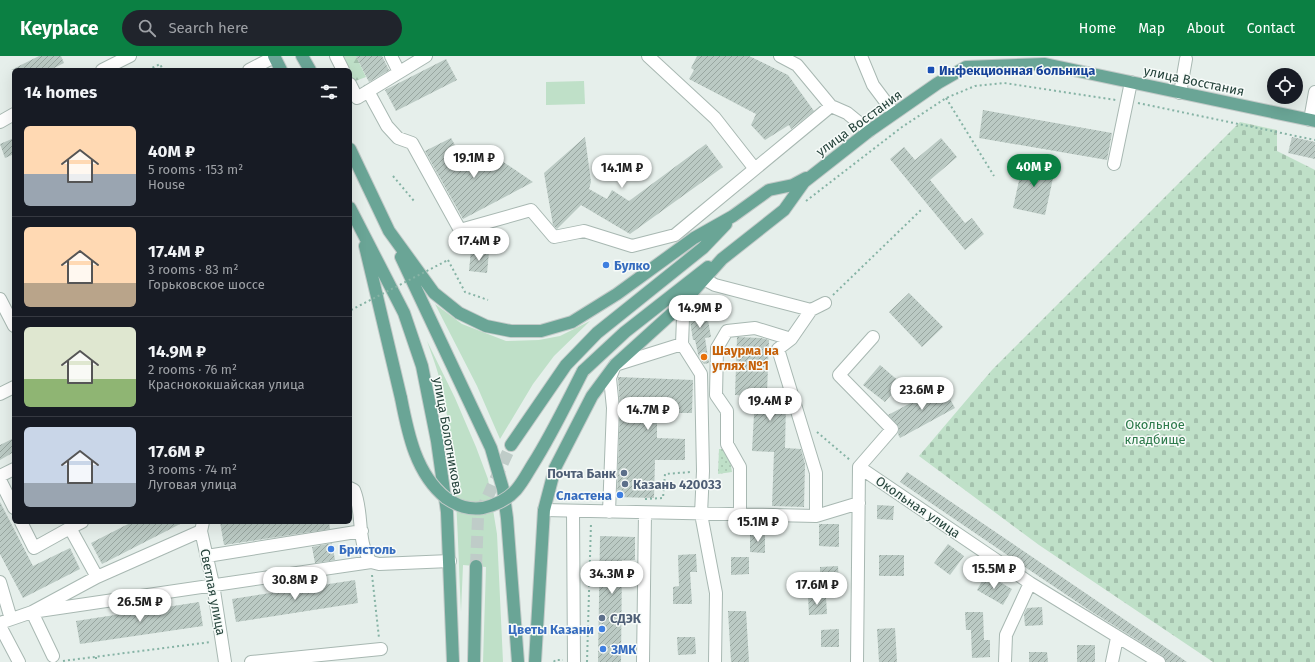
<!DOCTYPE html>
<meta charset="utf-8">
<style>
:root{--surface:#171b24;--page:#20242c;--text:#f1f3f6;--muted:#9ea1a6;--line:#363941;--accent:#0b8043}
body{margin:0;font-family:"Fira Sans",sans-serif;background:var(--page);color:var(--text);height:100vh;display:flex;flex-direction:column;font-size:15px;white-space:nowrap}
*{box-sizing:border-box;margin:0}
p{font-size:13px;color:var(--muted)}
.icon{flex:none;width:22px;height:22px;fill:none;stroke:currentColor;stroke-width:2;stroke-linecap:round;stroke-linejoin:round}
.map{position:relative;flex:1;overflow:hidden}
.sheet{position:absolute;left:12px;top:12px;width:340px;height:456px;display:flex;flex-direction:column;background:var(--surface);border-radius:6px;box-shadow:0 4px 16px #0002}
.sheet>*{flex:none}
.controls{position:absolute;left:1267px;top:12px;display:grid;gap:8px}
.controls a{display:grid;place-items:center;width:36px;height:36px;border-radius:50%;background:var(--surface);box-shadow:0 4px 16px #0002;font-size:20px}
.price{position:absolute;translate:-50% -34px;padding:0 9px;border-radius:14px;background:#fff;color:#222;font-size:13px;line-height:26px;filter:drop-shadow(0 1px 2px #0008)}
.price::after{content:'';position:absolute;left:50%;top:24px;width:12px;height:9px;margin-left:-6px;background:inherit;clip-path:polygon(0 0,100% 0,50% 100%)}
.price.on{background:var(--accent);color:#fff}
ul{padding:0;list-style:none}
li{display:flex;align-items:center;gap:12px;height:100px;padding:0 12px}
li+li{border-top:1px solid var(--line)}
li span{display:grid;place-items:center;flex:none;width:112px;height:80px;border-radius:6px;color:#555}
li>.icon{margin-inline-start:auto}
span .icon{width:48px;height:48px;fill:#fffc;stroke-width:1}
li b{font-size:17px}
h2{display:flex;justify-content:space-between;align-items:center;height:48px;padding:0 12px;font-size:17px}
header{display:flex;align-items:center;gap:24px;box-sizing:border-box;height:56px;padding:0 20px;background:var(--accent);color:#fff}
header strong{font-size:19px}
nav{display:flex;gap:22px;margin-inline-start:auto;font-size:14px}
.search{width:280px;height:36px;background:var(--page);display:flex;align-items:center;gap:10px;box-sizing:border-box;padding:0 14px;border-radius:22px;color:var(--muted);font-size:15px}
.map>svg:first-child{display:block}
</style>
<header>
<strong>Keyplace</strong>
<div class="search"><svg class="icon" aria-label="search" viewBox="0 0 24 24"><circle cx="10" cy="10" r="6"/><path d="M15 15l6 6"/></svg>Search here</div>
<nav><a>Home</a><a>Map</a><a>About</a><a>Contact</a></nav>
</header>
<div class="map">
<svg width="1315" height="606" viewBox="0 0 1315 606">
<defs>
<pattern id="forest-firs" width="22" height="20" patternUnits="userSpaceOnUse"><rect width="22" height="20" fill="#bfe0c8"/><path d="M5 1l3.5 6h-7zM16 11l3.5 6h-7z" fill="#a4c1ad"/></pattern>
<pattern id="cemetery-stones" width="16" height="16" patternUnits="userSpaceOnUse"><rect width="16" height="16" fill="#bfe0c8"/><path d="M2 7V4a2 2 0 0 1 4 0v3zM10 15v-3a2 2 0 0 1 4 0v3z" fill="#a4c1ad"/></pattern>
<pattern id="park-dots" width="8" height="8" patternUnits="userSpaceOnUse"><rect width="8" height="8" fill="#bfe0c8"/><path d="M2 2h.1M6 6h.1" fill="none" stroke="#a4c1ad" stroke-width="1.8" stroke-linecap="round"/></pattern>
<pattern id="building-hatch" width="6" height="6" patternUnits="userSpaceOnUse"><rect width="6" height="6" fill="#bbcac4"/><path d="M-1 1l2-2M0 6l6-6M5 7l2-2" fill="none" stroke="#98a6a0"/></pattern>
</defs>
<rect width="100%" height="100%" fill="#e6efeb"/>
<path fill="#bfe0c8" d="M584,25L585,48L546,49V26Z
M435,248L462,268L506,285L539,284L560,280L590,265L554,300L533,328L500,383L477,330Z
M427,285L455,342L476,391L488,423L497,478L503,606H483L486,511L463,509L461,556C457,481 458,403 441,329C438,314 432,300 427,285Z"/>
<path fill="url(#forest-firs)" d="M330,0H356L366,21L350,27V14H337Z"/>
<path fill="url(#cemetery-stones)" d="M1240,66L1277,74V95L1315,114V606H1213L1039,489L919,400L992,314Z"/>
<path fill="url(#park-dots)" d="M719,393H728L732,416L718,418Z"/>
<path fill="url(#building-hatch)" d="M39,0H61L64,7L50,14H11Z
M356,0H382L389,14L369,26Z
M697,0H749L788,19L814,55L791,73L789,69L765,84L751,69L756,58L689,23L694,14L691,12Z
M446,3L457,24L396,55L385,34Z
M983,54L1112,77L1107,104L979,82Z
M585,81L591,126L589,133L607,143L612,134L629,145L706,88L723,111L630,178L581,149L557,173L553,169L544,117Z
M1292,81L1315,86V103L1288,97Z
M14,82V98L5,102L0,88Z
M451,82L471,118L499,103L533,126L463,163L425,95Z
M941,82L957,101L930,124L965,167L972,162L984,178L965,194L890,103L904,91L915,104Z
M1023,106L1055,113L1045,159L1013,152Z
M471,194L489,196L487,217L469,215Z
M909,237L943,271L922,291L889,256Z
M705,247L711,281L705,282L709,307L704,308L699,302L695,284H693L688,252L691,249Z
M737,281L761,282L769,284L767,337L784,338L786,346L785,392L801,393L805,408L804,451L772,450L774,396L752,395L755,340L735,339Z
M880,309L901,327L885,346L863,329Z
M618,321L693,324L692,357H657V382L685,383V404H655L654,442L617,441L620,352Z
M943,330L955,352L900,382L898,378L899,371L888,359Z
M14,382V396L0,404V389Z
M907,416L1022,494L1187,606H1166L1163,600L1089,554L1025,511L900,426Z
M0,446L33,510L70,492L80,513L23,542L0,498Z
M877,449L894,450L893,464L877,463Z
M132,466H184L102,508L91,487Z
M220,466H329L330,473L224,489Z
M819,468H839V491L819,490Z
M750,478H765V497L750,496Z
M600,480L635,481V504H622L621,606H598Z
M332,487L335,504L315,507L312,491Z
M948,488L964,500L950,519L934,507Z
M696,498L697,516H690L692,548H673V531L679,530L678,499Z
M879,499H904V520H879Z
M731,501H749V518L731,519Z
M838,510L839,528H820V511Z
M986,518L1012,533L1003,549L977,534Z
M355,524L358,547L236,566L232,543Z
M808,541H826L827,558L809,559Z
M199,546L203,570L80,588L76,565Z
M1042,551L1043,569L1025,570L1024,558L1027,552Z
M728,555H746L749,606H731Z
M965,556H983L984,584H990V601L972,602L971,574H966Z
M895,572L897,606H879L877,573Z
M839,573V591H821V574Z
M677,581H695L696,598L678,599Z
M1077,589H1095V606H1077Z
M1029,596H1047L1048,606H1029Z"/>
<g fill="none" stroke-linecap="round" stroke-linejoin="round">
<path stroke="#bfccc8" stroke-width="12" stroke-dasharray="12 6" stroke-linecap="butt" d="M476,510L478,462L511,389"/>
<g stroke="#a8b8b2" stroke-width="14">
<path id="minor" d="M336,0L343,14
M391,0L399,16
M648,0L715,62L755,113
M780,0L797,9L831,50L847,57L869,75
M861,0L873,29L894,57
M102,14L130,0
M249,14L274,1
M350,28L357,42L426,0
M368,35L387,70L398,82L412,87L460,174L531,154L554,181L584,175L632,190L675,179L831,50
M1180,37L1186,3
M1310,64L1315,36
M0,66L14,58
M1114,108L1131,26
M704,223L715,229L811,254
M0,243L14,270
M679,251L683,262L682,288L701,318L703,415L701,458L716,537L715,606
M0,338L14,331
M859,411L1030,527L1159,606
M859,411L892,373L839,319L873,281
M0,420L14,413
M0,424L14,452
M350,432L354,434C364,457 356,486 371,506
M544,454L816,460L859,447
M573,455L574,606
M609,456L613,352L610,322L615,309L682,288
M740,458V411L727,388V355L716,339L717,292L727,275L755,272L791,283
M816,460V417L778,293L791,283L811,254L825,247
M21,466L34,492L70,472
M82,466L70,472L97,521
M203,466L201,475L213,528L225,606
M207,500L362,475
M0,526L11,563
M0,567L32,556L97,521L201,475
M0,570L19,606
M53,600L32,556L371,506L379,508L450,505
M251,606L381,593
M643,606L645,457
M857,606L859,411
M1005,606L1006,579L1030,527
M1112,606L1117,582"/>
</g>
<g stroke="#c2cac8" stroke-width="14">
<path id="major" d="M274,0L281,14
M302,0L310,14
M350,93L389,175L434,237L459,257L486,270L511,275H541L572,266L617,238L694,182L733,160L769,134L793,129L806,122
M350,152L404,257L422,310L437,385L447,456L453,606
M365,190L401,342
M401,201L491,392L503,433L507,462L518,606
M583,315L625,276L708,211
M511,389L566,309L597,277L703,192L726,168
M474,606L476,510
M535,606L544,454L555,412L592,340L615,309L679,251L722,203L784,154L804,126L869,75L938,27L966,11L1045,8L1315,65"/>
</g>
<path stroke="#86b3a5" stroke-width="2" stroke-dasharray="2 3" stroke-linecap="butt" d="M148,14L160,8L163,14
M946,42L994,120
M1138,47L1315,84
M393,120L414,145
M806,145L902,71L946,42L975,30L1004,27L1116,44
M448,204L465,236L488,244
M833,239L921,154
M350,246L351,254
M817,376L850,404
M645,443L663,442L665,418L691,416
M372,519L379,582
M96,601V606
M63,605L211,586
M554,606L555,604H563
M587,606L591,467"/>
<use href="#minor" stroke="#fff" stroke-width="12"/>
<use href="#major" stroke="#6aa596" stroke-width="12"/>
<g stroke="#c2cac8" stroke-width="14" stroke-linecap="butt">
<path id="major-bridge" d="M401,342C408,378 416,418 446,442C458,450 468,454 483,452C496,449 507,444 516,434C523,426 528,416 533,408C552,378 567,346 583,315"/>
</g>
<path stroke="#86b3a5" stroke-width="2" stroke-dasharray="2 3" stroke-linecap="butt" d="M351,254L448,204"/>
<use href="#major-bridge" stroke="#6aa596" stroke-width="12"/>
</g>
<rect fill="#1a4fb4" stroke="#f7fbf9" stroke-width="1.5" x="927" y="10" width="8" height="8" rx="2"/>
<g fill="#3f7fe0" stroke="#f7fbf9" stroke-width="1.5">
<circle cx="606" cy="209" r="4"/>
<circle cx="620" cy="439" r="4"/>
<circle cx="331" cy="493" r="4"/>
<circle cx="602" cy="573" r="4"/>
<circle cx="603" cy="593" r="4"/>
</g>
<circle fill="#e8710a" stroke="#f7fbf9" stroke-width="1.5" cx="704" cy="301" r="4"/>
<g fill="#5c6f8a" stroke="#f7fbf9" stroke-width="1.5">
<circle cx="624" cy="417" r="4"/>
<circle cx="625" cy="428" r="4"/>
<circle cx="602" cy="562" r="4"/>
</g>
<g text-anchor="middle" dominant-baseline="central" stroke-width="3" stroke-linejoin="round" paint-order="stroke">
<g font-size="13" font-weight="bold" fill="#164399" stroke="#f7fbf9" text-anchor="start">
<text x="939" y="14">Инфекционная больница</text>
</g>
<g font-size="13" fill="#24423a" stroke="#f7fbf9">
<text transform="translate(1194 25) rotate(12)">улица Восстания</text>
<text transform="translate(859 67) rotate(-36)">улица Восстания</text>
<text transform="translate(448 380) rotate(80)">улица Болотникова</text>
<text transform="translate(918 451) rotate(34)">Окольная улица</text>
<text transform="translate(213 536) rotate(79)">Светлая улица</text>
</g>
<g font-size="13" font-weight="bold" fill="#366cbe" stroke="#f7fbf9" text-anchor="start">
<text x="614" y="209">Булко</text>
<text x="612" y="439" text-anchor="end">Сластена</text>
<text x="339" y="493">Бристоль</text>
<text x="594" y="573" text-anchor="end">Цветы Казани</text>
<text x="611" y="593">ЗМК</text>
</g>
<g font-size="13" font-weight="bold" fill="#c56008" stroke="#f7fbf9" text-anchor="start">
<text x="712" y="294">Шаурма на<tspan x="712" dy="15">углях №1</tspan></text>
</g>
<g font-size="13" fill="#2d7a4b" stroke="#f7fbf9">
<text x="1155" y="368">Окольное<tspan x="1155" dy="15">кладбище</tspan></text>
</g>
<g font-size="13" font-weight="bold" fill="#4e5e75" stroke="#f7fbf9" text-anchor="start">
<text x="616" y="417" text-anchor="end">Почта Банк</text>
<text x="633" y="428">Казань 420033</text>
<text x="610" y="562">СДЭК</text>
</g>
</g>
</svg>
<div class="controls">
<a><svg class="icon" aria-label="locate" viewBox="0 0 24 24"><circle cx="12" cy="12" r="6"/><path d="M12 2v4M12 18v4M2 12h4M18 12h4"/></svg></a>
</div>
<b class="price" style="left:474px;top:123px">19.1M ₽</b>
<b class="price on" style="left:1034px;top:132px">40M ₽</b>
<b class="price" style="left:622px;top:133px">14.1M ₽</b>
<b class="price" style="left:479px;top:206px">17.4M ₽</b>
<b class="price" style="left:700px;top:273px">14.9M ₽</b>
<b class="price" style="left:922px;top:355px">23.6M ₽</b>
<b class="price" style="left:770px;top:366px">19.4M ₽</b>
<b class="price" style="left:648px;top:375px">14.7M ₽</b>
<b class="price" style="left:758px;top:487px">15.1M ₽</b>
<b class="price" style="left:994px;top:534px">15.5M ₽</b>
<b class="price" style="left:612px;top:539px">34.3M ₽</b>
<b class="price" style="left:295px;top:545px">30.8M ₽</b>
<b class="price" style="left:817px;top:550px">17.6M ₽</b>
<b class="price" style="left:140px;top:567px">26.5M ₽</b>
<section class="sheet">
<h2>14 homes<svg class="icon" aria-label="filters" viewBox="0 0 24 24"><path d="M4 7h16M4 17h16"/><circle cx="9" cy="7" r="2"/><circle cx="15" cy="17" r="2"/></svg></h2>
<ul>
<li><span style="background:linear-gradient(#ffd9b3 60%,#9aa5b1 0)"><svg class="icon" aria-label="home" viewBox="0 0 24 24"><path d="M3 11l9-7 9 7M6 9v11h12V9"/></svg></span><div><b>40M ₽</b><p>5 rooms · 153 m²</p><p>House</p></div></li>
<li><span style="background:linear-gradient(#ffd9b3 70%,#b9a48a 0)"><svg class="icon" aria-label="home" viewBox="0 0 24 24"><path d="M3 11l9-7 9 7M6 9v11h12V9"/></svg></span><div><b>17.4M ₽</b><p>3 rooms · 83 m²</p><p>Горьковское шоссе</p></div></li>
<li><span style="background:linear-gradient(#dfe7d0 65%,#8fb573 0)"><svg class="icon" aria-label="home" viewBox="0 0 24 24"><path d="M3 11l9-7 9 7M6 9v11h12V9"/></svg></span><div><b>14.9M ₽</b><p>2 rooms · 76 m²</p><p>Краснококшайская улица</p></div></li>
<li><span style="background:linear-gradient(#c9d6e8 70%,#9aa5b1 0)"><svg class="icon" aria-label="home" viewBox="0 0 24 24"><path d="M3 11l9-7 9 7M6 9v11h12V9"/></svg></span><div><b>17.6M ₽</b><p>3 rooms · 74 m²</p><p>Луговая улица</p></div></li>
</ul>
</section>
</div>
